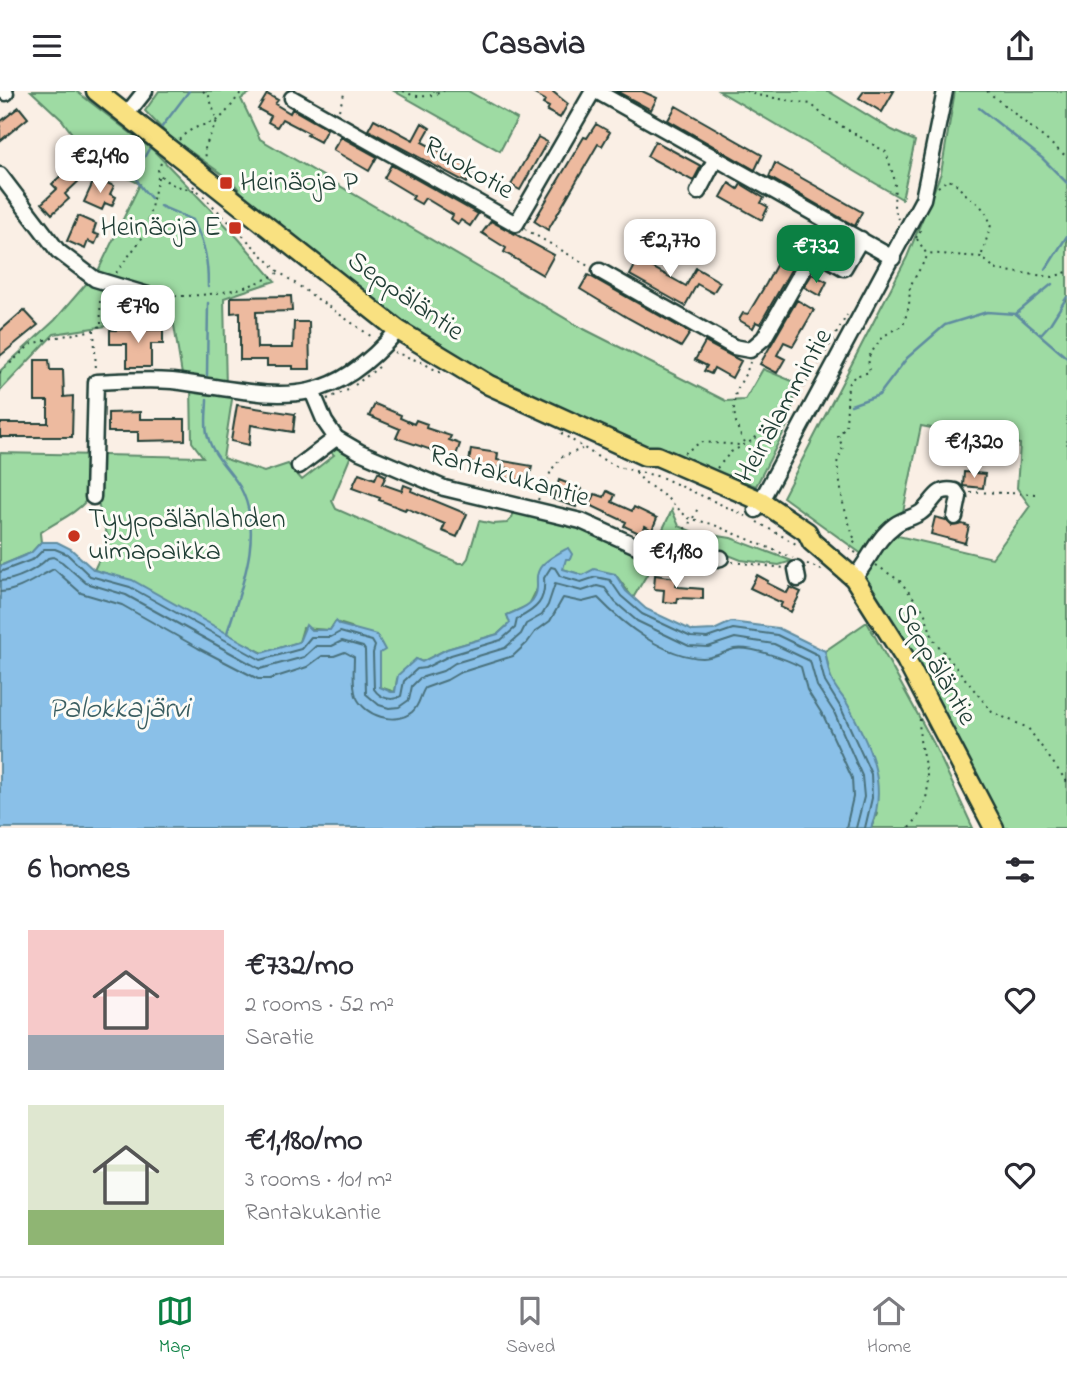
<!DOCTYPE html>
<meta charset="utf-8">
<style>
:root{--surface:#fff;--page:#f2f2f3;--text:#2b2b33;--muted:#7c7c81;--line:#e1e1e2;--accent:#0b8043}
body{margin:0;font-family:"Indie Flower",sans-serif;background:var(--page);color:var(--text);height:100vh;display:flex;flex-direction:column;font-size:26px;white-space:nowrap}
*{box-sizing:border-box;margin:0}
p{font-size:23px;color:var(--muted)}
.icon{flex:none;width:38px;height:38px;fill:none;stroke:currentColor;stroke-width:2;stroke-linecap:round;stroke-linejoin:round}
.map{position:relative;height:737px;overflow:hidden}
.details{display:flex;flex-direction:column;background:var(--surface);flex:1}
.details>*{flex:none}
.price{position:absolute;translate:-50% -60px;padding:0 16px;border-radius:14px;background:#fff;color:#222;font-size:23px;line-height:46px;filter:drop-shadow(0 2px 4px #0008)}
.price::after{content:'';position:absolute;left:50%;top:42px;width:21px;height:16px;margin-left:-10px;background:inherit;clip-path:polygon(0 0,100% 0,50% 100%)}
.price.on{background:var(--accent);color:#fff}
ul{padding:0;list-style:none}
li{display:flex;align-items:center;gap:21px;height:175px;padding:0 28px}
li span{display:grid;place-items:center;flex:none;width:196px;height:140px;border-radius:0px;color:#555}
li>.icon{margin-inline-start:auto}
span .icon{width:84px;height:84px;fill:#fffc;stroke-width:1}
li b{font-size:30px}
h2{display:flex;justify-content:space-between;align-items:center;height:84px;padding:0 28px;font-size:30px}
header{display:flex;justify-content:space-between;align-items:center;height:91px;padding:0 28px;background:var(--surface);font-size:32px;font-weight:800}
.menu{display:flex;justify-content:space-around;align-items:center;height:98px;border-top:2px solid var(--line);background:var(--surface);font-size:19px;color:var(--muted)}
.menu a{display:grid;justify-items:center;gap:4px}
.menu .on{color:var(--accent)}
.map>svg:first-child{display:block}
</style>
<header><svg class="icon" aria-label="menu" viewBox="0 0 24 24"><path d="M4 6h16M4 12h16M4 18h16"/></svg>Casavia<svg class="icon" aria-label="share" viewBox="0 0 24 24"><path d="M12 15V3M7 8l5-5 5 5M5 13v7h14v-7"/></svg></header>
<div class="map">
<svg width="1067" height="737" viewBox="0 0 1067 737">
<rect width="100%" height="100%" fill="#faefe5"/>
<filter id="ink" filterUnits="userSpaceOnUse"><feTurbulence type="fractalNoise" baseFrequency=".0143" numOctaves="2"/><feDisplacementMap in="SourceGraphic" scale="14" xChannelSelector="R" yChannelSelector="G"/><feConvolveMatrix kernelMatrix="1 2 1 2 8 2 1 2 1" color-interpolation-filters="sRGB"/></filter>
<g filter="url(#ink)">
<path fill="#9edba3" stroke="#5e8c6c" stroke-width="2" fill-rule="evenodd" d="M31,0H76L154,60L238,147L275,190L224,207L226,298L183,290L172,222H137L113,234L54,243L0,300V280L55,229L99,178L140,93L90,67L62,29Z
M159,0H253L241,8L260,48L580,236L726,310L745,309L763,278L797,292L789,331L756,395L608,343L441,262L247,109L233,91L170,46L145,20Z
M394,0H468L517,28L500,60Z
M719,0H828L892,39L915,50L902,108Z
M955,0H1067V737H1001L858,487L870,469L783,406L907,166L941,82ZM921,335L1020,353L1017,397L1030,415L992,467L898,445Z
M191,295L233,302L223,367L264,381L288,373L302,389L334,364L331,361L333,358L338,356L352,362L332,410L336,418L459,472H464L468,467L479,430L493,433L507,432L512,427L514,419L579,435L650,465L672,419L679,435L693,441L731,447L792,470L779,474L741,469L726,463L701,469L655,470L633,507L615,483L583,484L562,478L568,457L538,496L529,514L507,524L510,532L498,543L447,558L422,571L416,568L397,588L395,601L380,596V561L351,536L335,531L330,539L303,537L299,551L263,562L108,483L94,479L109,447L102,431L98,411L87,409C73,425 56,430 40,442L41,451L31,462L0,475V362L203,366L192,351Z
M867,531L934,653L973,737H871L877,723L831,588L825,560Z"/>
<path fill="#8ac0e8" stroke="#5f8ca0" stroke-width="2" d="M41,451H57L71,458L94,479L132,489L262,562L299,551L306,534L311,539H330L336,530L340,534L377,544L385,559L380,562V596L391,601H395L398,584L416,568L422,571L447,558L498,543L510,532L507,524C521,518 538,513 537,494C537,487 536,484 540,477C545,469 559,462 568,457L572,463L570,468H566L563,478L583,484L594,478L615,483L626,500L646,518L693,540L714,539L731,531L778,537L825,560C827,569 828,578 831,587C834,597 843,605 848,614C869,654 889,693 871,737H0V475L31,462Z"/>
<g fill="none" stroke-linecap="round" stroke-linejoin="round">
<path stroke="#4a717c" stroke-width="2" d="M0,481L34,468L44,458H55L67,463L90,485L130,496L261,569L301,558L311,546H331L340,541L372,550L375,555L373,562L374,598C380,607 392,611 401,605L404,590L417,578L425,577L451,564L501,549L515,537L517,528C537,518 546,510 544,487L551,476L555,477L560,485L581,491L596,486L610,489L621,505L642,523L691,546L707,547L733,538L777,544L818,564L825,591L841,617L871,683L872,707L865,737
M0,490C17,489 36,479 48,467L53,466L62,471L86,492L126,504L260,578L304,566L316,555H332L342,550L363,556L365,559L366,603L379,614L389,617L399,616L409,609L412,595L420,587L443,580L455,572L505,557L521,543L526,533L542,524L548,514L555,493L582,500L597,495L605,497L615,511L637,530L689,555L708,556L735,547L774,553L810,570L817,595L834,621L862,685L864,706L856,737
M0,501C20,500 37,486 54,478L81,502L122,514L198,557L258,588H270L307,576L322,565H334L345,561L354,566C354,578 352,594 356,605C364,625 395,635 412,621C420,614 420,604 425,597L447,589L459,582L513,565L527,552L535,541L550,530L563,507L582,511L598,507C624,534 664,566 703,567C715,567 723,561 734,558C750,555 787,568 801,576L807,599L824,626L852,687L853,706L846,737"/>
<path stroke="#5f8ca0" stroke-width="2.5" d="M979,17L1042,67L1067,92
M161,37L189,0
M149,58C135,83 129,85 151,107
M160,115L193,129C205,154 208,168 208,196
M1046,178L1067,145
M1017,222L1052,193
M1041,243L1050,233L1067,206
M207,284L208,212
M207,308C207,320 204,335 208,346C213,365 230,379 240,396C265,441 241,498 227,542
M851,314L879,304L907,267L945,234L987,221L1016,223L1067,267"/>
</g>
<path fill="#edba9f" stroke="#1f3d34" stroke-width="2" d="M529,0H552L568,13L560,27L547,20L549,16L543,13L545,9Z
M616,0H642L657,7L651,19Z
M864,0H894L882,21L859,7Z
M267,3L278,9L275,13L290,22L292,18L327,38L320,51L307,44L309,42L282,28L277,36L268,31L271,25L258,18Z
M676,15L762,64L755,79L668,29Z
M19,16L28,27L0,50V31Z
M374,28L413,49L422,32L430,37L422,51L474,78L467,92L368,39Z
M596,33L610,41L602,55L598,53L548,139L534,130L584,46L587,47Z
M341,46L377,66L369,80L333,59Z
M538,46L547,51L520,99L511,94Z
M655,50L701,75L693,90L647,65Z
M775,72L862,121L855,135L769,86Z
M391,74L478,123L470,135L461,129L458,133L451,128L453,124L425,107L421,113L412,108L414,105L384,87Z
M70,76L81,88L65,103L69,108L52,123L42,112L57,98L52,93Z
M95,87L114,95L110,103L116,106L112,115L105,112L102,119L84,111Z
M729,92L738,98L741,93L764,107L761,112L768,116L762,129L721,106Z
M78,125L96,133L93,142L99,144L95,153L88,150L85,158L67,150Z
M491,130L554,164L543,184L504,161L506,157L482,142Z
M788,140L800,147L798,152L804,156L760,233L756,231L753,237L739,229L743,222L748,223L766,193L788,152L783,149Z
M646,154L660,162L652,176L686,195L696,177L720,191L713,202L697,193L685,215L630,184Z
M812,183L827,191L820,205L804,196Z
M588,184L690,242L681,256L628,227L580,198Z
M291,205L292,220L256,221L257,257H293L294,231H309L310,278H293V275H267V269H240V221L231,222V206Z
M797,209L814,219L793,255L784,251L777,264L785,268L777,282L760,273Z
M24,219L38,234L0,265V240Z
M110,239H163V253H151V276H127V253H110Z
M705,251L741,270L732,287L714,277L711,283L704,280L707,275L695,269Z
M35,269H49L50,279H63L64,306L73,305L72,346H0V332H48V310H35Z
M375,313L401,324L400,327L414,333L416,329L427,333L426,337L451,345L449,349L460,353L455,367L396,347L400,338L369,325Z
M237,314L295,323L293,341L251,334L249,354L231,350Z
M140,321V328H185V349L138,350V341H108V322Z
M471,358L498,362L497,369L532,375L529,391L505,387L507,377L486,375L485,379L473,377V372H469Z
M378,381L386,385L382,393L402,400L404,394L412,397L411,400L467,423L457,446L442,440L445,433L406,417L405,419L379,409L380,407L352,397L359,382L375,388Z
M964,381L985,383L983,397L963,395Z
M559,389L582,398L576,416L553,408Z
M607,400L615,404L612,411L632,420L634,416L657,427L652,439L645,435L641,443L624,435L626,431L590,414L595,403L604,406Z
M935,426L946,429L952,435L962,433L969,435L965,452L931,443Z
M655,484L677,487L676,495L679,496L703,498V508L678,507L677,512L663,511L664,499L654,498Z
M757,484L768,490L767,492L787,502L790,496L801,501L791,521L780,516L782,512L750,497Z"/>
<g fill="none" stroke-linecap="round" stroke-linejoin="round">
<g stroke="#1f3d34" stroke-width="19">
<path id="minor" d="M4,0L6,2
M596,0L893,167
M292,7L516,133L593,0
M126,24L145,0
M0,84L58,160L95,188L148,204
M698,101L716,67
M813,159L844,177L861,148
M600,180L734,256L750,259L764,247L830,131
M312,300L325,331L336,347L360,361L444,397L581,430L661,466C682,471 701,473 721,467
M299,375L336,347
M93,406L96,291C121,290 147,288 172,290C273,302 321,328 398,239
M756,419L923,108L945,0
M796,478L798,488
M854,487C869,470 876,448 895,434C903,428 912,427 920,422C934,413 935,395 955,400L959,406L955,426"/>
</g>
<g stroke="#1f3d34" stroke-width="23">
<path id="major" d="M96,0L398,239L489,294L645,365H657L761,410L807,441L812,451L854,487L906,569L994,737"/>
</g>
<path stroke="#1f3d34" stroke-width="2" stroke-dasharray="2 5" stroke-linecap="butt" d="M203,0L209,5L217,30L205,56L206,69
M403,0C417,8 430,6 444,0
M746,0L756,4L811,13L824,25L886,61L895,90L894,117L899,128
M987,0L1067,66
M339,19L345,0
M179,49C190,36 200,36 215,30C225,26 235,9 242,0
M161,72L158,79C164,95 182,96 197,100
M193,95L279,181L372,246
M938,96L947,89L955,91C967,110 983,108 991,134L981,166
M525,138L590,176
M916,147L922,137
M917,148L926,162L981,166L997,179L1053,186L1067,181
M116,182L145,143L159,82
M161,205C200,206 243,202 278,182
M101,233L100,210L103,204
M94,239L96,279
M394,261L421,271L443,283
M0,282L30,254L48,248L94,239L134,213
M355,294L379,276
M327,308L348,299
M561,342L598,366L618,376L661,386L746,425
M745,351C736,340 731,316 736,302C739,292 747,283 750,271
M684,362L701,351L740,354
M717,377L731,361L753,349L798,304L817,276L847,224
M636,381L643,390L667,407L688,427L712,433L793,467
M970,401L1039,403
M538,409L552,378L562,366L582,358
M757,431L798,454
M671,454L692,429L698,417
M856,462L850,458L856,449L853,445L843,412L837,372L843,356L838,346L846,335L848,293L855,285L870,281L868,267C880,249 882,243 903,235L909,215L910,195L929,162
M732,471L785,477
M807,473L824,480
M876,474L900,490L924,520L933,548L992,621L1028,637L1067,691
M910,737C946,690 915,674 920,628"/>
<use href="#minor" stroke="#fdfcf7" stroke-width="14"/>
<use href="#major" stroke="#f9e181" stroke-width="18"/>
</g>
</g>
<g fill="#c8321e" stroke="#fdfcf7" stroke-width="2.5">
<rect x="219" y="85" width="14" height="14" rx="3.5"/>
<rect x="228" y="130" width="14" height="14" rx="3.5"/>
<circle cx="74" cy="445" r="7"/>
</g>
<g text-anchor="middle" dominant-baseline="central" stroke-width="6" stroke-linejoin="round" paint-order="stroke">
<g font-size="28" fill="#1f3d34" stroke="#fdfcf7">
<text transform="translate(468 78) rotate(30)">Ruokotie</text>
<text transform="translate(405 206) rotate(35)">Seppäläntie</text>
<text transform="translate(785 315) rotate(-61)">Heinälammintie</text>
<text transform="translate(509 386) rotate(16)">Rantakukantie</text>
<text transform="translate(935 574) rotate(60)">Seppäläntie</text>
</g>
<g font-size="28" fill="#1f3d34" stroke="#fdfcf7" text-anchor="start">
<text x="240" y="92">Heinäoja P</text>
<text x="221" y="137" text-anchor="end">Heinäoja E</text>
<text x="88" y="429">Tyyppälänlahden<tspan x="88" dy="32">uimapaikka</tspan></text>
</g>
<g font-size="30" font-style="italic" fill="#3a5e61" stroke="#fdfcf7">
<text x="119" y="619">Palokkajärvi</text>
</g>
</g>
</svg>
<b class="price" style="left:100px;top:104px">€2,490</b>
<b class="price" style="left:670px;top:188px">€2,770</b>
<b class="price on" style="left:816px;top:194px">€732</b>
<b class="price" style="left:138px;top:254px">€790</b>
<b class="price" style="left:974px;top:389px">€1,320</b>
<b class="price" style="left:676px;top:499px">€1,180</b>
</div>
<section class="details">
<h2>6 homes<svg class="icon" aria-label="filters" viewBox="0 0 24 24"><path d="M4 7h16M4 17h16"/><circle cx="9" cy="7" r="2"/><circle cx="15" cy="17" r="2"/></svg></h2>
<ul>
<li><span style="background:linear-gradient(#f6c9c9 75%,#9aa5b1 0)"><svg class="icon" aria-label="home" viewBox="0 0 24 24"><path d="M3 11l9-7 9 7M6 9v11h12V9"/></svg></span><div><b>€732/mo</b><p>2 rooms · 52 m²</p><p>Saratie</p></div><svg class="icon" aria-label="heart" viewBox="0 0 24 24"><path d="M12 20l-8-8c-3-5 5-10 8-4 3-6 11-1 8 4z"/></svg></li>
<li><span style="background:linear-gradient(#dfe7d0 75%,#8fb573 0)"><svg class="icon" aria-label="home" viewBox="0 0 24 24"><path d="M3 11l9-7 9 7M6 9v11h12V9"/></svg></span><div><b>€1,180/mo</b><p>3 rooms · 101 m²</p><p>Rantakukantie</p></div><svg class="icon" aria-label="heart" viewBox="0 0 24 24"><path d="M12 20l-8-8c-3-5 5-10 8-4 3-6 11-1 8 4z"/></svg></li>
</ul>
</section>
<nav class="menu">
<a class="on"><svg class="icon" aria-label="map" viewBox="0 0 24 24"><path d="M3 6l6-2 6 2 6-2v14l-6 2-6-2-6 2zM9 4v14M15 6v14"/></svg>Map</a>
<a><svg class="icon" aria-label="saved" viewBox="0 0 24 24"><path d="M7 4h10v16l-5-4-5 4z"/></svg>Saved</a>
<a><svg class="icon" aria-label="home" viewBox="0 0 24 24"><path d="M3 11l9-7 9 7M6 9v11h12V9"/></svg>Home</a>
</nav>
